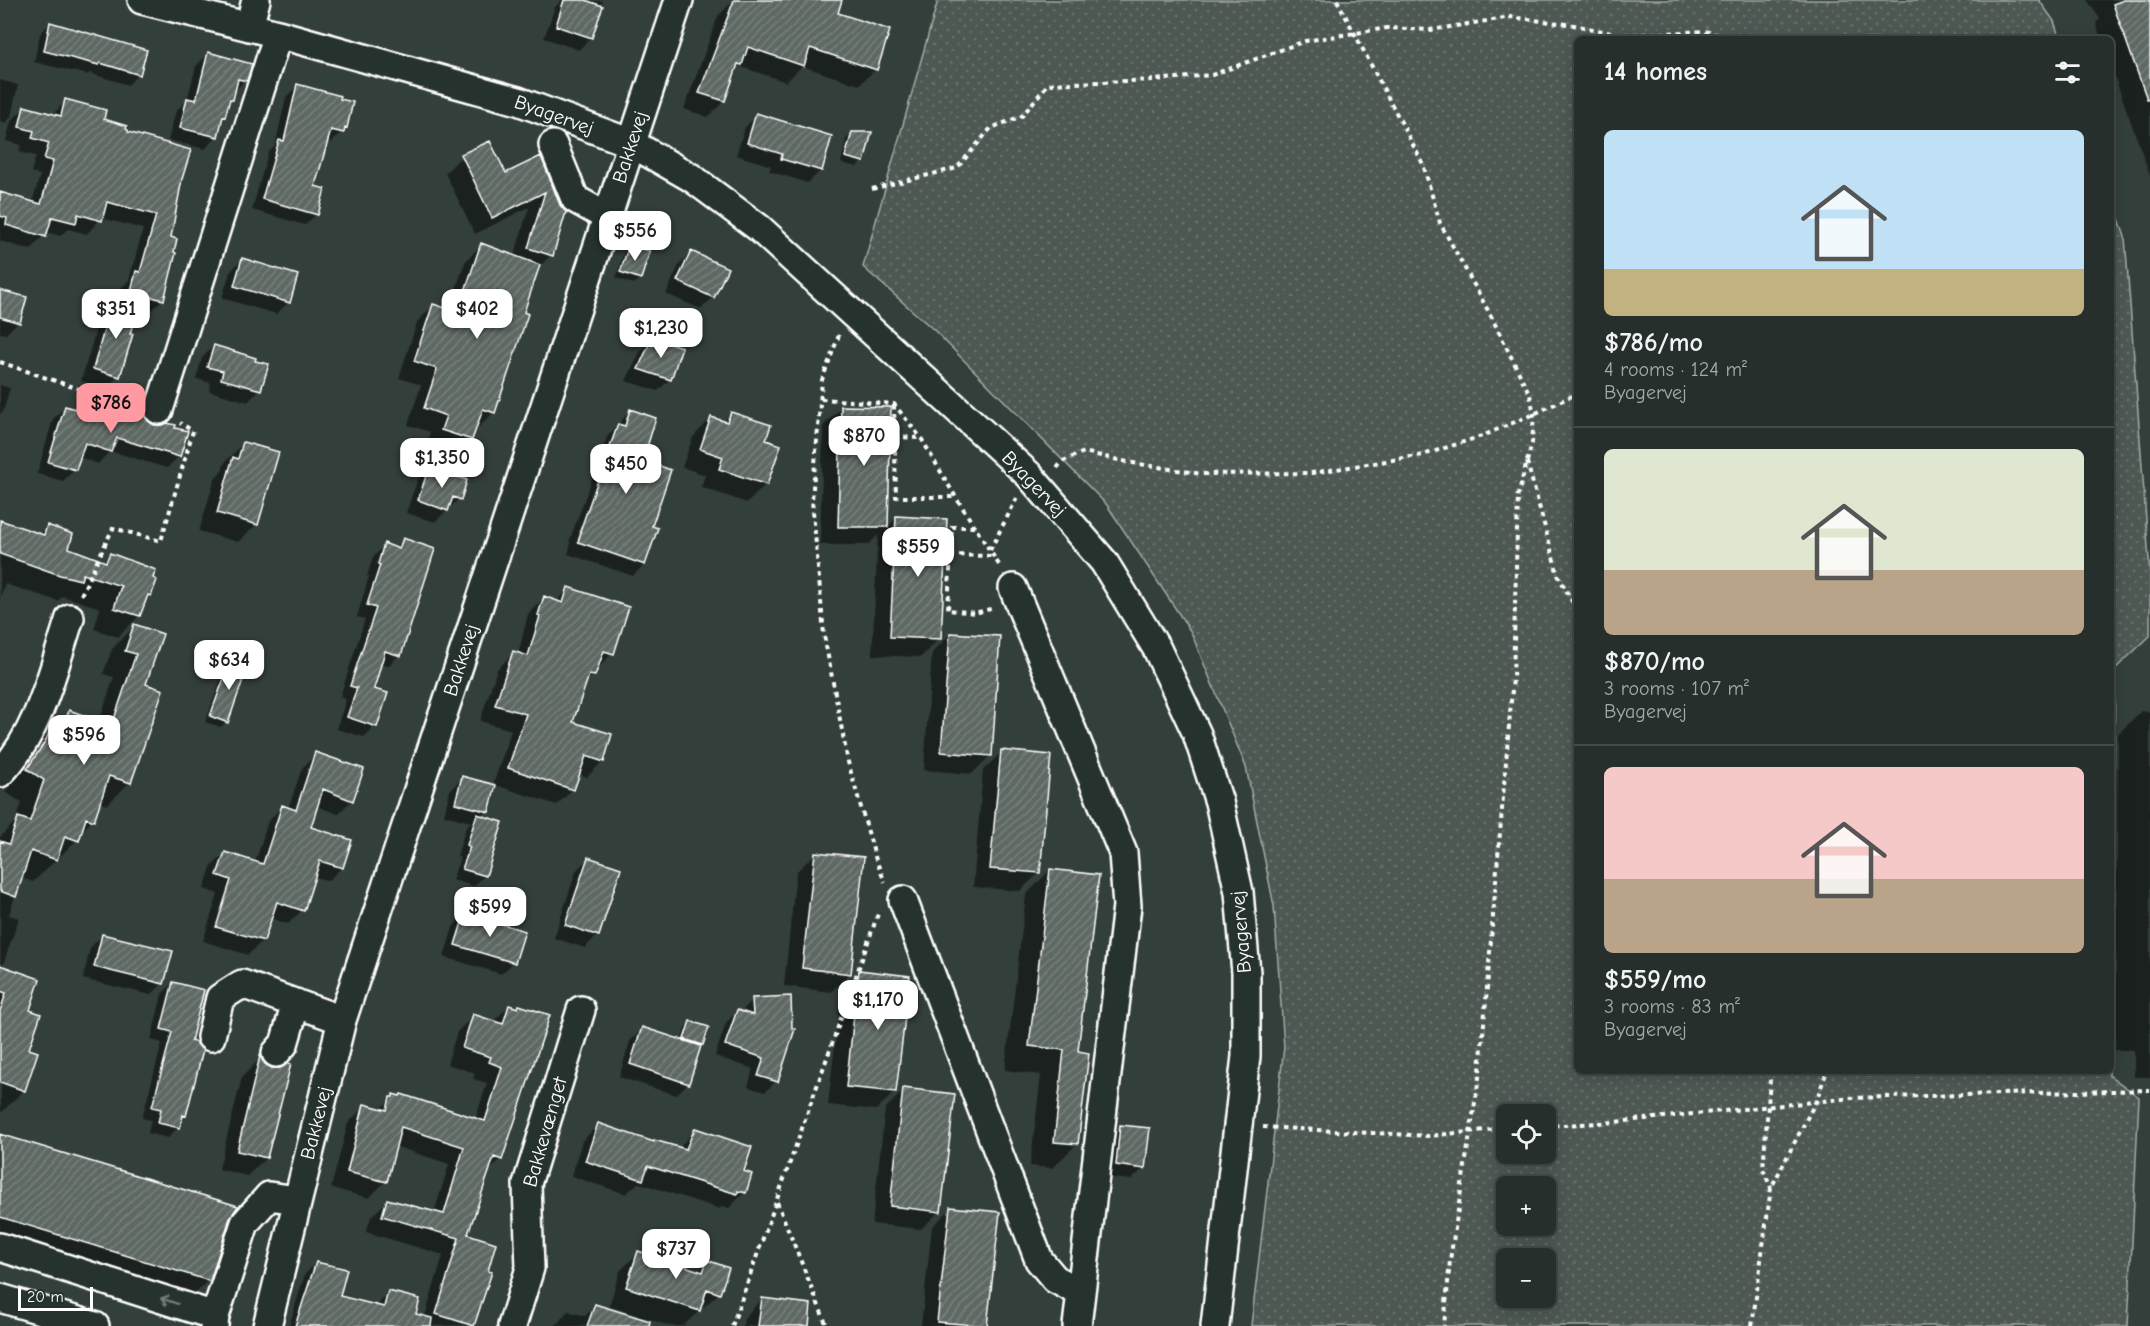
<!DOCTYPE html>
<meta charset="utf-8">
<style>
:root{--surface:#262f2c;--page:#323b38;--text:#f1f3f6;--muted:#a4a9a9;--line:#424a48;--accent:#ff9aa2}
body{margin:0;font-family:"Comic Neue",sans-serif;background:var(--page);color:var(--text);height:100vh;display:flex;flex-direction:column;font-size:22px;white-space:nowrap}
*{box-sizing:border-box;margin:0}
p{font-size:20px;color:var(--muted)}
.icon{flex:none;width:33px;height:33px;fill:none;stroke:currentColor;stroke-width:2;stroke-linecap:round;stroke-linejoin:round}
.map{position:relative;flex:1;overflow:hidden}
.panel{position:absolute;left:1574px;top:36px;width:540px;height:1038px;display:flex;flex-direction:column;background:var(--surface);border-radius:9px;box-shadow:0 3px 15px #0003,0 0 0 2px var(--line)}
.panel>*{flex:none}
.fabs{position:absolute;left:1496px;top:1104px;display:grid;gap:12px}
.fabs a{display:grid;place-items:center;width:60px;height:60px;border-radius:9px;background:var(--surface);box-shadow:0 3px 15px #0003,0 0 0 2px var(--line);font-size:30px}
.scale{position:absolute;left:18px;bottom:15px;width:75px;box-sizing:border-box;padding-left:6px;border:3px solid #fff;border-top:0;font-size:16px;line-height:21px;white-space:nowrap;color:#fff;-webkit-text-stroke:4px #26332d;paint-order:stroke}
.price{position:absolute;translate:-50% -51px;padding:0 14px;border-radius:12px;background:#fff;color:#222;font-size:20px;line-height:39px;filter:drop-shadow(0 2px 3px #0008)}
.price::after{content:'';position:absolute;left:50%;top:36px;width:18px;height:14px;margin-left:-9px;background:inherit;clip-path:polygon(0 0,100% 0,50% 100%)}
.price.current{background:var(--accent);color:#111}
ul{padding:0;list-style:none}
li{display:grid;align-content:center;gap:12px;height:318px;padding:0 30px}
li+li{border-top:2px solid var(--line)}
li span{display:grid;place-items:center;height:186px;border-radius:9px;color:#555}
li>.icon{margin-inline-start:auto}
span .icon{width:108px;height:108px;fill:#fffc;stroke-width:1}
li b{font-size:26px}
h2{display:flex;justify-content:space-between;align-items:center;height:72px;padding:0 30px;font-size:26px}
.map>svg:first-child{display:block}
</style>
<div class="map">
<svg width="2150" height="1326" viewBox="0 0 2150 1326">
<defs>
<pattern id="grass-dots" width="8" height="8" patternUnits="userSpaceOnUse" patternTransform="scale(1.5)"><rect width="8" height="8" fill="#4d5853"/><path d="M2 2h.1M6 6h.1" fill="none" stroke="#68716d" stroke-width="1.8" stroke-linecap="round"/></pattern>
<pattern id="building-hatch" width="6" height="6" patternUnits="userSpaceOnUse" patternTransform="scale(1.5)"><rect width="6" height="6" fill="#5f6964"/><path d="M-1 1l2-2M0 6l6-6M5 7l2-2" fill="none" stroke="#77807b"/></pattern>
</defs>
<rect width="100%" height="100%" fill="#333f3a"/>
<filter id="ink" filterUnits="userSpaceOnUse"><feTurbulence type="fractalNoise" baseFrequency=".0167" numOctaves="2"/><feDisplacementMap in="SourceGraphic" scale="12" xChannelSelector="R" yChannelSelector="G"/><feConvolveMatrix kernelMatrix="1 2 1 2 8 2 1 2 1" color-interpolation-filters="sRGB"/></filter>
<g filter="url(#ink)">
<path fill="url(#grass-dots)" stroke="#a6aca9" stroke-width="1.5" fill-rule="evenodd" d="M938,0H2039L2054,21L2060,39H1576V1071H2109V1075L2139,1097L2128,1326H1251L1284,1047L1274,906L1246,767L1191,632L1107,505L934,330L863,267ZM1506,1114H1545V1154H1506ZM1506,1186H1545V1226H1506ZM1506,1258H1545V1298H1506Z
M2111,194L2125,237L2150,574V636L2115,669L2111,993Z"/>
<path fill="#0007" d="M562,0L603,1L591,37L579,50L544,38L555,7Z
M734,0H840L836,14L876,69L859,85L802,66L786,82L739,66L734,71L724,101L708,117L684,109L718,16Z
M2087,0H2150V175L2110,64V39H2101L2096,23L2100,19Z
M50,23L138,74L128,85L89,73L88,75L34,62L40,34Z
M208,54L245,80L234,92L232,99L227,104L224,116L221,120L217,136L205,149L168,140L176,111L187,100L196,66Z
M0,80L18,85L11,117L6,123L0,121Z
M297,86L346,127L331,143L326,142L313,187L317,214L305,225L252,210L268,153L275,146L286,97Z
M66,101L124,130L181,179L169,238L163,299L149,313L135,310L119,376L106,388L81,381L100,316L112,304L118,305L122,287L129,280L143,229L101,218L87,234L68,229L60,236L46,232L31,250L0,241V194L32,203L40,175L31,172L36,156L19,152L21,145L6,141L11,121L25,107L52,115Z
M757,115L821,170L808,183L769,171L771,166L736,155L745,127Z
M852,134L862,161L857,167L841,163L846,139Z
M462,156L505,175L540,158L559,206L551,255L537,269L522,313L494,412L477,429L475,428L471,439L454,456L426,446L430,432L408,425L421,385L399,378L417,322L434,305L449,310L465,262L481,245L514,257L529,207L475,234L445,173Z
M629,246L640,278L634,284L616,278L624,252Z
M691,253L713,297L701,309L666,294L679,265Z
M242,259L289,302L276,314L222,298L230,272Z
M0,288L13,292L18,322L6,334L0,333Z
M652,339L670,379L658,391L626,381L640,352Z
M214,346L260,389L248,402L209,391L211,383L196,379L202,358Z
M0,385L10,388L3,412L0,414Z
M65,407L101,418L112,407L179,456L167,468L110,451L98,464L79,457L75,469L63,481L37,474L53,419Z
M841,408H889L887,528L896,518L940,638L921,657L872,655L878,535L868,545H820L823,426Z
M630,411L641,461L644,565L633,576L568,554L571,543L569,542L607,437Z
M731,414L765,441L766,484L747,503L701,487L705,475L682,467L693,437L711,418L722,422Z
M243,444L257,524L238,542L199,531L215,478L222,470L225,462Z
M429,469L459,499L435,522L406,513L417,481Z
M0,522L39,535L47,527L67,549L102,562L110,554L150,595L144,601L139,616L118,637L94,629L100,608L63,596L58,601L5,584L0,597Z
M403,540L399,655L388,666L380,664L372,690L376,726L364,737L336,729L346,700L340,697L365,619L357,617L369,576H367L373,557L385,545L395,549Z
M569,589L612,653L585,684L571,723L603,761L587,777L578,774L573,789L557,805L495,785L488,811L481,817L485,875L474,886L452,880L460,858L457,856L466,827L471,822L444,815L450,790L463,777L493,785L511,730L480,721L497,669L514,653L518,655L528,614L544,598L556,602Z
M135,626L145,685L130,782L107,805L99,802L93,820L79,834L77,840L33,882L21,878L9,915L19,918L2,968L28,1011L27,1050L24,1090L1,1113L0,837L15,822L22,803L5,792L24,764L29,749L52,726L55,727L70,712L99,722L114,677L103,674L112,649Z
M950,634L991,755L972,774L924,770L932,653Z
M231,660L226,722L221,727L205,722L226,666Z
M2141,711L2150,712V1077H2134V1050H2115L2118,734Z
M1002,752L1039,873L1020,891L973,887L983,770Z
M316,754L352,800L338,814L316,806L309,828L342,867L328,881L315,877L302,910L288,924L270,918L262,941L248,955L203,941L218,894L204,889L211,867L225,853L255,863L268,821L282,807L288,809L302,768Z
M815,854L850,973L831,992L784,986L796,872Z
M588,858L619,869L597,935L585,948L554,938L576,871Z
M1050,870L1077,1053V1144L1052,1168L1030,1166L1041,1075L1005,1070L1026,895Z
M465,914L514,962L501,974L444,957L453,927Z
M102,935L163,983L151,995L83,979L90,948Z
M860,972L895,1092L876,1110L828,1105L841,991Z
M173,983L189,1042L185,1115L180,1119L178,1127L168,1138L148,1133L151,1120L142,1118L162,1043L151,1040L162,994Z
M753,999L776,1081L765,1092L748,1087L753,1069L715,1056L726,1023L737,1011L742,1013V1011Z
M509,1006L517,1009L519,1006L501,1159L487,1173L466,1235L473,1325L422,1326L443,1255L366,1232L371,1217L387,1201L434,1213L449,1164L394,1146L385,1182L369,1198L331,1188L348,1123L365,1106L379,1110L394,1096L475,1120L487,1083L473,1079L475,1073L447,1064L457,1032L473,1016L493,1022Z
M690,1023L702,1044L688,1083L676,1095L619,1077L630,1041L643,1029L681,1041L685,1028Z
M260,1059L264,1065L272,1070H281L266,1158L247,1176L219,1169L242,1077Z
M904,1090L940,1211L921,1229L872,1224L885,1109Z
M598,1125L654,1143L678,1149L695,1130L742,1172L750,1175L744,1193L729,1208L722,1206L720,1209L643,1184L638,1183L626,1194L571,1176L582,1141Z
M1121,1127L1144,1168L1131,1180L1104,1177L1109,1139Z
M0,1135L229,1218L208,1280L184,1305L0,1249Z
M951,1208L999,1214L986,1326H921L932,1227Z
M639,1252L697,1272L707,1262L719,1293L683,1326H670L609,1306L620,1271Z
M316,1263L338,1297L376,1306L388,1293L412,1326H289L305,1274Z
M762,1299L807,1326H743L744,1318Z
M595,1306L610,1326H555L568,1311L585,1316Z"/>
<path fill="url(#building-hatch)" stroke="#fff" stroke-width="1.5" d="M564,0H585L603,6L592,38L556,26Z
M734,0H842L838,13L890,30L877,70L810,48L804,66L748,47L742,65L738,64L725,101L699,93Z
M2124,0H2150V99H2147L2113,4Z
M50,22L147,50L140,75L100,63L99,65L44,51Z
M208,52L252,64L247,81L238,79L233,100L230,99L225,117L223,116L218,137L180,128L187,98L196,100Z
M297,84L341,96L340,99L353,102L347,128L345,127L344,133L331,130L315,186L325,189L318,215L262,199L279,140L284,141Z
M65,99L106,110L104,119L127,126L126,129L128,130V132L191,150L182,179L171,237L177,239L174,252L176,253L164,300L131,292L136,271L140,272L156,215L107,202L102,221L78,214L76,223L52,217L46,237L6,225L7,218L0,216V192L41,204L53,161L44,159L49,143L32,138L34,131L19,127L24,106L61,116Z
M756,113L832,136L822,171L781,159L782,154L747,143Z
M852,132H872L864,162L845,157Z
M490,141L506,173L541,156L560,205L566,212L553,256L528,248L545,192L492,218L461,154Z
M481,243L540,265L524,312L528,314L495,413L483,409L472,440L441,430L446,416L424,408L437,369L414,361L433,304L458,312Z
M629,245L650,251L641,279L620,272Z
M691,251L728,268L714,298L677,281Z
M242,258L298,275L290,303L234,286Z
M0,290L27,297L20,323L0,317Z
M112,302L137,310L130,334H133L120,377L93,369Z
M652,338L682,347L671,380L638,369Z
M214,345L256,358L255,361L269,364L261,390L221,379L223,371L207,367Z
M112,405L144,415L148,421L154,425H162L167,423L176,425L175,428L188,431L180,457L117,438L111,452L85,443L76,470L48,462L65,406L108,418Z
M841,406L891,407L888,527H838Z
M630,409L656,418L643,460L671,470L652,526L658,528L645,565L578,542L581,532L580,531L618,424L625,426Z
M731,412L771,425L766,440L781,445L767,485L719,469L723,457L700,449L711,417L727,422Z
M243,442L279,452L258,525L217,513L233,457L238,459Z
M429,467L467,480L461,500L453,497L448,511L418,500Z
M896,516L947,519L941,639L890,637Z
M0,520L44,535L47,525L73,534L69,548L106,562L110,553L156,570L153,578L157,580L151,596L148,595L140,616L114,608L121,586L83,574L81,580L60,575L0,554Z
M403,538L435,549L401,656L385,651L374,689L388,693L377,727L347,717L357,688L350,686L376,608L367,605L380,565L378,564L384,543L399,549Z
M568,587L629,607L614,654L604,651L595,676L589,675L573,722L612,734L604,762L586,756L574,790L508,768L526,714L495,705L513,651L528,656L540,616L538,615L544,596L563,603Z
M134,624L163,634L146,684L163,690L131,783L109,776L94,821L86,818L79,841L65,836L57,860L31,851L16,897L0,891V841L9,844L18,817L30,821L44,780L27,769L46,740L52,724L63,728L69,710L112,725L136,654L125,651Z
M950,633L1000,636L992,756L941,752Z
M231,659L248,665L228,723L210,716Z
M1001,750L1051,755L1040,873L990,869Z
M315,752L364,769L353,801L323,789L311,827L352,840L343,868L320,861L304,911L277,902L264,941L216,927L231,880L217,875L225,852L263,864L282,805L296,810Z
M462,776L496,785L489,812L455,803Z
M477,814L503,822L486,876L462,869L470,847L467,845Z
M815,852L864,857L851,974L802,968Z
M588,857L621,868L599,936L565,925Z
M1050,869L1099,875L1078,1051L1089,1053L1078,1144L1054,1142L1064,1050L1029,1046Z
M465,913L525,931L515,963L455,945Z
M102,934L173,951L164,984L94,967Z
M0,965L40,979L30,1010L41,1014L29,1049L38,1052L25,1091L0,1082V1011L6,993L0,991Z
M859,970L910,976L896,1092L846,1087Z
M173,982L204,990L191,1041L197,1043L203,1050L186,1116L183,1115L180,1128L158,1123L161,1109L152,1107L172,1032L161,1029Z
M791,996L792,1028L795,1029L778,1082L758,1076L764,1058L725,1045L737,1010L753,1015L752,998Z
M509,1005L518,1008L519,1005L550,1015L502,1160L494,1157L468,1234L496,1243L488,1271L492,1272L474,1326L436,1314L459,1238L382,1216L387,1199L444,1214L464,1147L401,1127L387,1182L347,1172L364,1104L387,1110L390,1097H393V1094L400,1096L401,1094L485,1121L502,1067L489,1062L491,1057L462,1048L473,1014L503,1024Z
M690,1021L709,1027L703,1045L684,1039Z
M642,1027L701,1046L689,1084L630,1064Z
M260,1056L265,1064L272,1068H280L288,1063L291,1064L267,1158L237,1151Z
M903,1088L955,1094L941,1212L890,1206Z
M598,1123L654,1142V1140L686,1149L695,1128L752,1147L744,1171L752,1174L746,1193L738,1191L737,1194L648,1166L643,1180L585,1161Z
M1120,1125L1150,1128L1145,1169L1116,1165Z
M0,1134L238,1206L230,1218L210,1281L0,1217Z
M950,1207L1000,1212L987,1326L937,1322Z
M638,1251L703,1272L707,1260L729,1268L720,1294L707,1289L700,1311L626,1287Z
M316,1262L347,1269L340,1296L384,1307L388,1291L420,1299L416,1314L432,1318L431,1326H295Z
M762,1298L811,1304L809,1326H758Z
M595,1304L650,1321L649,1326H587Z"/>
<g fill="none" stroke-linecap="round" stroke-linejoin="round">
<g stroke="#fff" stroke-width="32">
<path id="minor" d="M142,0L278,34L518,101L631,143L692,178L759,228L1029,475L1104,562L1157,649L1197,734L1219,802L1239,892L1246,973V1056L1215,1326
M249,27L256,0
M553,145L575,199L607,217
M159,410L278,34
M1013,588L1123,853L1127,906L1077,1326
M0,773C39,734 53,669 70,618
M903,900L1039,1260L1055,1279L1081,1293
M211,1037L220,998L242,984L342,1020
M276,1053L284,1044L296,1003
M0,1247L215,1316L214,1326
M0,1298L95,1326
M215,1316L245,1223L269,1196L297,1200
M267,1326L342,1020L679,0
M512,1326L530,1268L527,1184L581,1010"/>
</g>
<path stroke="#fff" stroke-width="4" stroke-dasharray="4.5 4.5" stroke-linecap="butt" d="M1337,0L1423,164L1440,223L1490,314L1530,395L1534,414L1532,443L1518,495L1513,678L1480,1071L1450,1260L1444,1326
M872,189L957,168L991,128L1022,116L1048,84L1154,80L1212,75L1305,41L1387,28L1431,30L1511,17L1574,25L1621,35L1705,31L1734,39
M839,335L822,380L812,500L824,635L848,762L876,860L885,882
M0,362L114,401L135,405
M821,399L894,404L921,438L952,491L1001,568
M894,405L896,497H955
M895,437L920,438
M1527,462L1558,575L1576,609
M1057,468L1063,461L1084,452L1127,462L1202,474L1312,473L1423,455L1482,436L1534,414L1576,394
M974,527H952L948,610L975,613L994,608
M990,550L1017,498
M950,555L993,556
M81,595L113,528L161,541L193,431L180,423
M1767,1071L1770,1080L1763,1169L1771,1188
M1545,1126L1615,1122L1852,1098L2150,1090
M1263,1127L1428,1136L1506,1128
M777,1202L827,1326
M732,1326L879,911
M1752,1326L1771,1188L1816,1101L1827,1071"/>
<use href="#minor" stroke="#26332d" stroke-width="27"/>
</g>
<defs><path id="oneway-shaft" d="M-6 0H5M1.5-3L5.5 0L1.5 3" fill="none" stroke-width="1.6" stroke-linecap="round" stroke-linejoin="round" transform="scale(1.5)"/></defs>
<use stroke="#727a76" href="#oneway-shaft" transform="translate(169 1301) rotate(-162)"/>
</g>
<g text-anchor="middle" dominant-baseline="central" stroke-width="4.5" stroke-linejoin="round" paint-order="stroke">
<g font-size="20" fill="#fff" stroke="#26332d">
<text transform="translate(554 115) rotate(20)">Byagervej</text>
<text transform="translate(630 147) rotate(-72)">Bakkevej</text>
<text transform="translate(1034 484) rotate(46)">Byagervej</text>
<text transform="translate(461 660) rotate(-72)">Bakkevej</text>
<text transform="translate(1241 932) rotate(-95)">Byagervej</text>
<text transform="translate(316 1123) rotate(-76)">Bakkevej</text>
<text transform="translate(545 1132) rotate(-74)">Bakkevænget</text>
</g>
</g>
</svg>
<div class="fabs">
<a><svg class="icon" aria-label="locate" viewBox="0 0 24 24"><circle cx="12" cy="12" r="6"/><path d="M12 2v4M12 18v4M2 12h4M18 12h4"/></svg></a>
<a>+</a>
<a>−</a>
</div>
<div class="scale">20 m</div>
<b class="price" style="left:635px;top:262px">$556</b>
<b class="price" style="left:116px;top:340px">$351</b>
<b class="price" style="left:477px;top:340px">$402</b>
<b class="price" style="left:661px;top:359px">$1,230</b>
<b class="price current" style="left:111px;top:434px">$786</b>
<b class="price" style="left:864px;top:467px">$870</b>
<b class="price" style="left:442px;top:489px">$1,350</b>
<b class="price" style="left:626px;top:495px">$450</b>
<b class="price" style="left:918px;top:578px">$559</b>
<b class="price" style="left:229px;top:691px">$634</b>
<b class="price" style="left:84px;top:766px">$596</b>
<b class="price" style="left:490px;top:938px">$599</b>
<b class="price" style="left:878px;top:1031px">$1,170</b>
<b class="price" style="left:676px;top:1280px">$737</b>
<section class="panel">
<h2>14 homes<svg class="icon" aria-label="filters" viewBox="0 0 24 24"><path d="M4 7h16M4 17h16"/><circle cx="9" cy="7" r="2"/><circle cx="15" cy="17" r="2"/></svg></h2>
<ul>
<li><span style="background:linear-gradient(#bfe0f5 75%,#c2b280 0)"><svg class="icon" aria-label="home" viewBox="0 0 24 24"><path d="M3 11l9-7 9 7M6 9v11h12V9"/></svg></span><div><b>$786/mo</b><p>4 rooms · 124 m²</p><p>Byagervej</p></div></li>
<li><span style="background:linear-gradient(#dfe7d0 65%,#b9a48a 0)"><svg class="icon" aria-label="home" viewBox="0 0 24 24"><path d="M3 11l9-7 9 7M6 9v11h12V9"/></svg></span><div><b>$870/mo</b><p>3 rooms · 107 m²</p><p>Byagervej</p></div></li>
<li><span style="background:linear-gradient(#f6c9c9 60%,#b9a48a 0)"><svg class="icon" aria-label="home" viewBox="0 0 24 24"><path d="M3 11l9-7 9 7M6 9v11h12V9"/></svg></span><div><b>$559/mo</b><p>3 rooms · 83 m²</p><p>Byagervej</p></div></li>
</ul>
</section>
</div>
